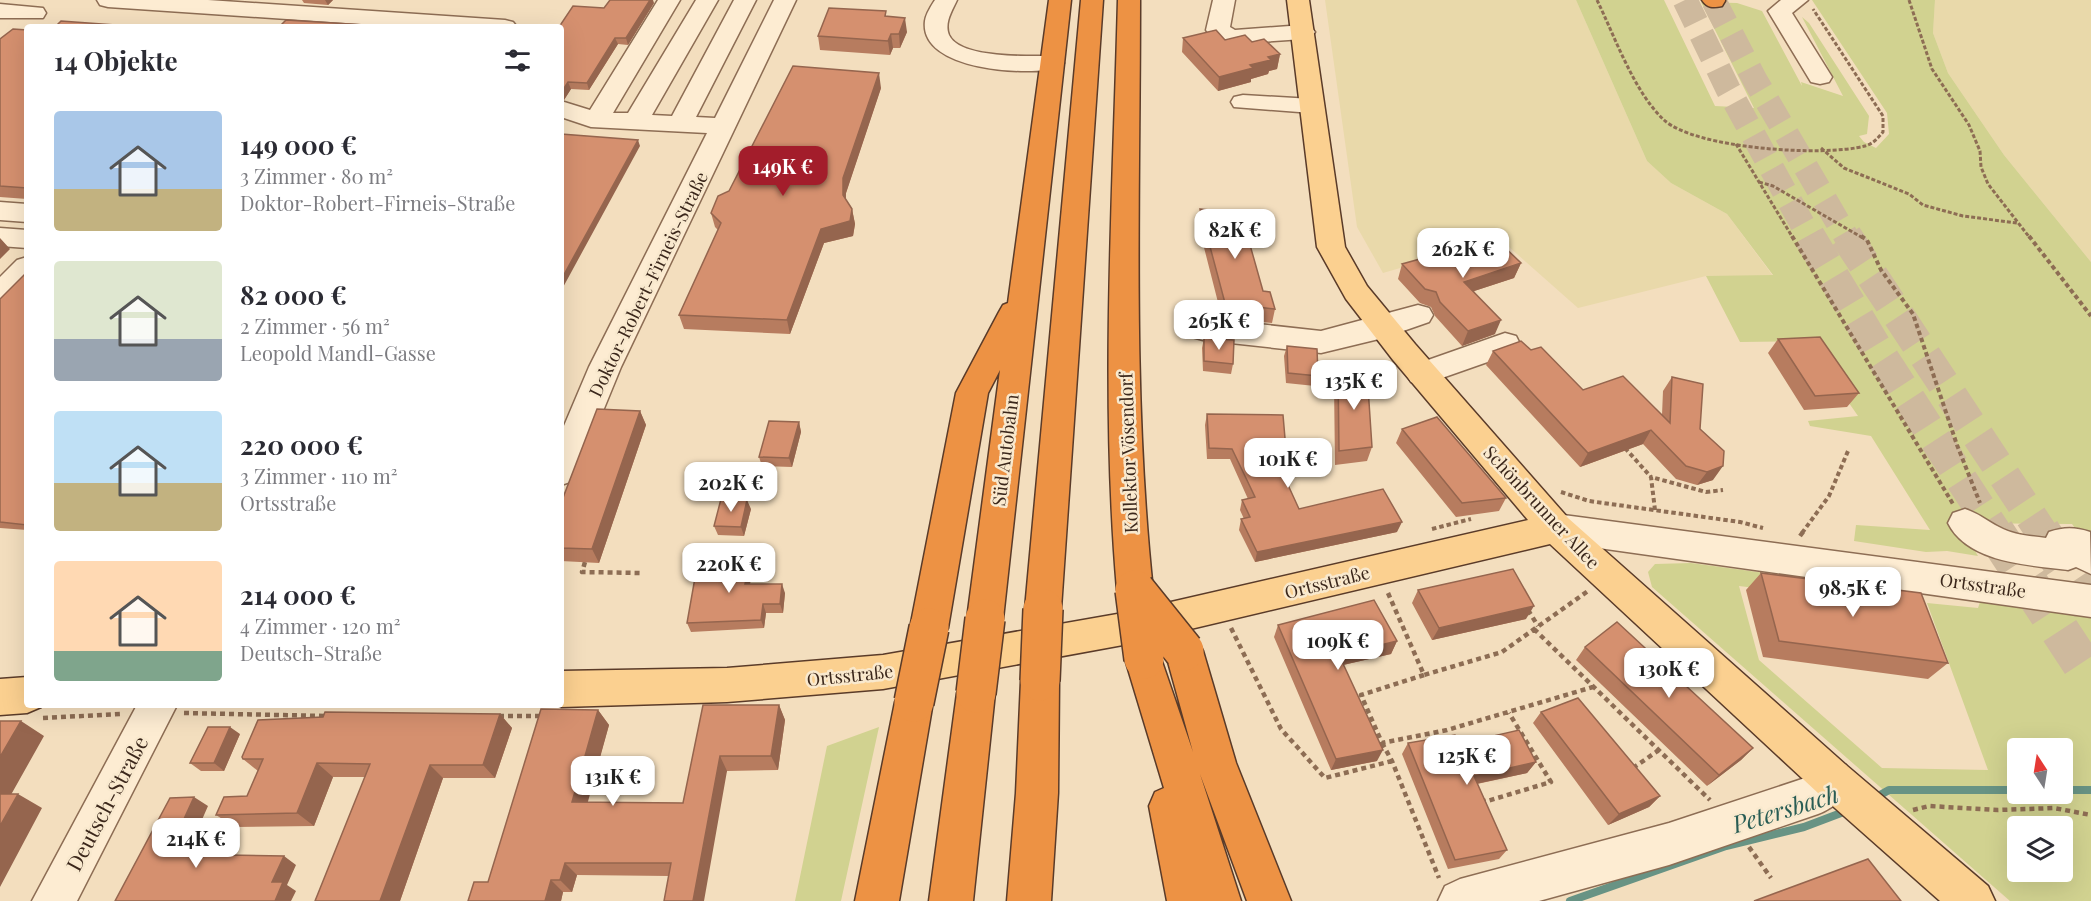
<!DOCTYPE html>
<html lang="de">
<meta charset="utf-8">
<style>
:root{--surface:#fff;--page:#f7f7f7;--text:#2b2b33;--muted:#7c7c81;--accent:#a31d2b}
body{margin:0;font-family:"Playfair Display",serif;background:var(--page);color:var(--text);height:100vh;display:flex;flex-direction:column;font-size:22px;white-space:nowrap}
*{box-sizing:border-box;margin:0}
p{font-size:20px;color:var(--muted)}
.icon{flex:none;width:33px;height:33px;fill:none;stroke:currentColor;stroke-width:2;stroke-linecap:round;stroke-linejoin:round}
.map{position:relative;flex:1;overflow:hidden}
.drawer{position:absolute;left:24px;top:24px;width:540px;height:684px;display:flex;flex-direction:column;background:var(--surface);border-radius:6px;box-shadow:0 6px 24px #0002}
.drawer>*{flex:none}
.needle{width:39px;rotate:348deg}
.tools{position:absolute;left:2007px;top:738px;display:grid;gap:12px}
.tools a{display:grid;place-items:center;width:66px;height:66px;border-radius:6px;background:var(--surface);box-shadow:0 6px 24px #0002;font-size:30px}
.price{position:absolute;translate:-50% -51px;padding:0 14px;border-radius:12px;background:#fff;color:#222;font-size:20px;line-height:39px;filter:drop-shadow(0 2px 3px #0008)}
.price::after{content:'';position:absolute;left:50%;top:36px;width:18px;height:14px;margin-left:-9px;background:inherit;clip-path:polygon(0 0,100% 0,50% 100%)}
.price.selected{background:var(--accent);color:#fff}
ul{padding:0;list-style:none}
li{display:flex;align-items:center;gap:18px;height:150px;padding:0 30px}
li span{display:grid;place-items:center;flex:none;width:168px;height:120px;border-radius:6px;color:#555}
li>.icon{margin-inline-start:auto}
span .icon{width:72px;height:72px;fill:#fffc;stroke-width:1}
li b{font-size:26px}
h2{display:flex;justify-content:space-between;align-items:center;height:72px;padding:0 30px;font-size:26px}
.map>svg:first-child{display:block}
</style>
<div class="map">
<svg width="2091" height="901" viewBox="0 0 2091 901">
<rect width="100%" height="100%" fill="#f3debe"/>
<path fill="#e9d9aa" d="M1325,0H1576L1647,161L1671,183L1727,214L1773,276H1706L1578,308L1500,239L1383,273L1357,227Z
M1935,0H2091V262L2004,155L1948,73L1933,33Z"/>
<path fill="#d1d290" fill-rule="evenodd" d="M1576,0H1664L1715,106L1754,108L1701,2L1737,3L1762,11L1802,86L1801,82L1843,96L1802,17L1809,23L1869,116L1867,134L1859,136L1864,142L1876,148L1889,134L1887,113L1812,0H1935L1933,33L1948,73L2004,155L2091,262V549L2072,524L1959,523L1978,556L1947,551L1926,552L1854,541L1856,525L1930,530L1871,436L1810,426L1808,421L1858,416L1806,341L1740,342L1706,276L1773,275L1727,214L1671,183L1647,161Z
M1691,563L1855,585L1861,601L1739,586L1759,660L1882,768L1988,770L1927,603L1978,608L1983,593L2091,611V901H2010L1652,587L1648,572L1655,564ZM2018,748H2062V794H2018ZM2018,826H2062V872H2018Z
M879,727L841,901H795L827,746Z"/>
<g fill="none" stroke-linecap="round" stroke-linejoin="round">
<path stroke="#689384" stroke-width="8" d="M2062,790H2091
M1873,799L1889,790H2018
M1570,901L1726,846L1804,827L1849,810"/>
<path stroke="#ceb99d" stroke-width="25" stroke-dasharray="25 13" stroke-linecap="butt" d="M1685,0L1728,89L1810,238
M1714,1L1755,80L1847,238"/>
<path stroke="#ceb99d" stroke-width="32" stroke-dasharray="32 16" stroke-linecap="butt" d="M1809,236L1875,346L1996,533
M1846,236L2042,533"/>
<path stroke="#ceb99d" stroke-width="39" stroke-dasharray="39 20" stroke-linecap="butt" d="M1995,532L2091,678
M2041,532L2091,606"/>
<g stroke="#8d6d54" stroke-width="3">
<path id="minor" d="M97,0H208L505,20L513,22L517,27H404L108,7L100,5Z
M658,0H680L613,113H628L696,0H718L652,115L672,116L734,0H756L696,117L715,118L774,0H796L621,367L578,472L573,481L561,485V433L589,367L707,133L591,127L561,117V101L590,110Z
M935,0H957C952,11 944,23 949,35C960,59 1030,56 1052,56L1060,58L1064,63L1060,68C1028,76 919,71 925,21C926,14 931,6 935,0Z
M1213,0H1235L1230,27L1235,30L1303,25L1311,27L1315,32L1311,37L1303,39L1231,44L1210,35L1206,30Z
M1781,0H1808L1792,13L1832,77L1829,82L1820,84L1811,82L1768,11Z
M0,4L43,8L46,13L43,18H0Z
M1243,95L1312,99L1321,101L1324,106L1321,111L1312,113L1234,107L1231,102L1234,97Z
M0,202L27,204V222L0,220Z
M0,228L27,230V248L0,246Z
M27,257V284L10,301L0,304V277L17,260Z
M1418,305L1429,308L1433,315L1429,322L1383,338L1321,353L1203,340L1192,337L1188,329L1192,321L1203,318L1321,331Z
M1505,333L1516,336L1520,344L1516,352L1422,385L1411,382L1406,374L1411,366Z
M1965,509C1978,513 1987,521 1999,527C2013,535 2030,536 2046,538L2049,532C2064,527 2075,527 2090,532L2091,574L2076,567L2068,570C2029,565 1968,563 1948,523L1953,513Z
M1556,514L2091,585V617L1556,542L1544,538L1539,528L1544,518Z
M137,705H177L77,901H32Z
M1832,760L1846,765L1852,779C1845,797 1836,807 1818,814L1669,865L1539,901H1438L1445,886L1460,879L1669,823L1805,778L1818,765Z"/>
</g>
<g stroke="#5a3b29" stroke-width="3">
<path id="major" d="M1287,0H1309L1345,247L1367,286L1415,344L1568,518L1846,765L1988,886L1995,901H1940L1818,793L1550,544L1123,645L883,689L727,702L561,707L557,705H561V671L727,668L883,655L1123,613L1528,520L1393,360L1346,299L1317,247Z
M27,677V705H42L41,707L27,713L0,715V679Z"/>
</g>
<g stroke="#5a3b29" stroke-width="3">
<path id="highway" d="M1049,0H1071L1003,619L998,630L985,635L972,630L967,619L1000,370L988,393L948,628L942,639L929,644L916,639L910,628L956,393L999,312L1003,305L1008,303Z
M1081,0H1103L1061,609L1056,620L1043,625L1030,620L1025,609Z
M1118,0H1140C1140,197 1132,394 1153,590L1148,601L1135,605L1122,601L1117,590C1100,394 1113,196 1118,0Z
M1702,0H1725V1L1722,6C1713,8 1707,8 1702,0Z
M1184,634L1197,639L1203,651L1236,763L1291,901H1247L1200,774L1241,901H1167L1149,806L1155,792L1164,788L1125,659L1131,647L1144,642L1157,647L1193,752L1165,651L1171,639Z
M1040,664L1054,669L1059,681L1058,793L1051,901H1007L1016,793L1021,681L1026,669Z
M976,675L990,681L995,693L973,901H929L957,693L962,681Z
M914,684L928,689L933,702L899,901H855L895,702L900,689Z"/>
</g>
<path stroke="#8d6d54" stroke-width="3" stroke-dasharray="4 2" stroke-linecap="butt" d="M1597,0C1615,37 1634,92 1664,120C1696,149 1824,157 1865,146C1873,144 1878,138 1883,132V116L1813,9
M1909,0L1932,69L1969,125L1980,151L1981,167L1988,184L2030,238
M1736,144L1793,238
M1821,148L1844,168L1909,194L1923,205L1963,216L2017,223
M1759,182L1773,186L1863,238"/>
<path stroke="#8d6d54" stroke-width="4" stroke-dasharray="4.5 3" stroke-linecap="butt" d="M1792,236L1953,504
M1861,236L1867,240L1881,270L1913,314L1957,445L1980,503
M2029,236L2091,316
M1625,448L1651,477
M1561,492L1589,501L1740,522L1763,528
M1655,510L1651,477L1706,492L1723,490
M1432,529L1471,519
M1802,533L1829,496L1848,451"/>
<path stroke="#8d6d54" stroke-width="4.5" stroke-dasharray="5 4" stroke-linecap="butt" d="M1800,536L1803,532
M585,562L582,572L640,573
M1388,593L1424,675L1502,652L1588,591
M1528,610L1538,626
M1231,628L1281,729L1325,778L1392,761
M1534,629L1710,800
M1424,675L1361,695L1382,743L1447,730L1593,687
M184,713L327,716
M499,716H543
M43,718L120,714
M1382,743L1392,761L1439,878
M1633,768L1659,750
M1483,799L1484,802L1551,782L1509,713
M1913,810L1929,806L1998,810L2054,808L2091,815
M1749,847L1771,878"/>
<use href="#minor" fill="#fdecd2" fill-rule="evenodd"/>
<use href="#major" fill="#fbd090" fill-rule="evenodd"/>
<use href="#highway" fill="#ed9244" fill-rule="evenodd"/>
<g stroke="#5a3b29" stroke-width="42" stroke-linecap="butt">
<path id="highway-bridge" d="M1135,590L1184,651
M1135,590L1144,659
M1040,681L1043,609
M976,693L985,619
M914,702L929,628"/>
</g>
<use href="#highway-bridge" stroke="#ed9244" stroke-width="39"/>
</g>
<path fill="#b77c5f" d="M302,0H333L328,5L304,3Z
M654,3L628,45L618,44L589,90L571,89L564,100L561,99V27L604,8Z
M886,11V16L907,32L900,48H893L890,55L820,50L818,36Z
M27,30V199L0,197V39Z
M1183,38L1252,42L1280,54L1277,69L1269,71L1268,74L1251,79V82L1218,91L1182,52Z
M881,88L846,193V200L852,209L855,224L853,236L824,243L790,334L684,329L679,315L718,230L715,227L711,213L729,191Z
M1200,209L1263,291L1275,309L1272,323L1222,318L1198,224Z
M1521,263L1514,278L1474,291L1495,334L1462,346L1435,316L1431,307L1420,303L1398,279L1402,264Z
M27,272V530L0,528V299Z
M1204,338L1233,364L1231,374L1203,371L1202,348Z
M1778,339L1859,393L1847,407L1804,410L1768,353Z
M1287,346L1318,376L1315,386L1286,383L1284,356Z
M1531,350L1583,390L1662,415L1663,391L1672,377L1700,429L1713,480L1697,485L1676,479L1643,444L1580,467L1486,365L1493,351Z
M1338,370L1372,447L1367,461L1335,465L1334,384Z
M640,411L646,425L599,563L561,561V503Z
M1207,414L1286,450L1283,460H1277L1299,509L1397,532L1255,562L1239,530L1241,519H1244L1240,510L1242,500L1248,499L1230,459H1207L1205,425Z
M799,422L801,432L792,467L762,466L759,457Z
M1402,429L1506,498L1499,511L1456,517L1396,443Z
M751,509L744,536L718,535L714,526Z
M753,569L750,584L785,593L783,613H766L764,628L691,632L687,623L699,572Z
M1761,573L1948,663L1928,679L1763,657L1746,590Z
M1418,590L1526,619L1432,640L1412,603Z
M1278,625L1397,641L1391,654L1343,665L1377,761L1331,770L1274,637Z
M1585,647L1753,748L1741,760L1707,786L1576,660Z
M703,705H779L785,720L778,770L727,771L669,876L577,875L572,892H563L561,901H468L488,882L598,710L609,725L587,802L683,803Z
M1541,712L1660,796L1649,807L1608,825L1533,723Z
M500,714L512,728L495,778H443L400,901H315L365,777H333L314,826L235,827L216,815L247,796L258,771L243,759Z
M240,734L224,771H201L190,763Z
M1408,743L1459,744L1536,762L1527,773L1477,784L1507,850L1499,859L1448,869L1402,754Z"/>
<path fill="#95654e" d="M325,0H333L328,5Z
M650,0H653L654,3L628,45L626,38Z
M905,18L907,32L900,48L899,34Z
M891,34L893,48L890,55L888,41Z
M615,38L618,44L589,90L587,83Z
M1280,54L1277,69L1269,71L1268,74L1251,79V82L1218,91L1219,77L1268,57Z
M879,73L881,88L846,193L845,210L843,195V178Z
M568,82L571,89L564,100L561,93Z
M638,140L640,146L561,291V280Z
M852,209L855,224L853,236L824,243L790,334L787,320L821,229Z
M0,238L10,249L0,259Z
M1521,263L1514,278L1459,296L1464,282Z
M1501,320L1495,334L1462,346L1468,331Z
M640,411L646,425L599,563L592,549Z
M799,422L801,432L792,467L789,458Z
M1651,430L1643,444L1580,467L1588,453Z
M1723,466L1713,480L1697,485L1707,472Z
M747,500L751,509L744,536L741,527Z
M1402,522L1397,532L1255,562L1257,552Z
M750,561L753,569L748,593L745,584Z
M782,584L785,593L783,613L780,604Z
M763,604L766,613L764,628L761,620Z
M1534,606L1526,619L1432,640L1439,628Z
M1397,641L1391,654L1334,667L1339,655Z
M779,705L785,720L778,770L771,756Z
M598,710L609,725L584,816L572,802Z
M500,714L512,728L495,778L483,765Z
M21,721L44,736L3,809L0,807V757Z
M230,727L240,734L224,771L214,763Z
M1753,748L1741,760L1707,786L1719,775Z
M1383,750L1377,761L1331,770L1336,759Z
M720,756L727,771L704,901H693Z
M1536,762L1527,773L1466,786L1474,776Z
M317,763L333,777L314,826L297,813Z
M430,765L443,778L400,901H380Z
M18,794L42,808L0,887V826Z
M1660,796L1649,807L1608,825L1619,814Z
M194,797L208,806L183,863L168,854Z
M284,856L296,865L287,885L296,891L291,901H275L272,882Z
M565,863L577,875L572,892L560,880Z
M551,880L563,892L561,901H545Z"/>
<path fill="#d5906f" stroke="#95654e" stroke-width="1.5" d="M610,0H650L626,38H615L587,83L568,82L561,93V27H559L573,6L604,8Z
M829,8L886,11L885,16L905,18L899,34H891L888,41L818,36Z
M286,20L397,27H279Z
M61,21L143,27H55Z
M13,29L27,30V188L0,186V39Z
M1216,30L1225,40L1245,35L1252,42L1264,39L1280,54L1268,57L1271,60L1250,65L1253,68L1219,77L1183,38Z
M793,66L879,73L843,178V195L852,209L850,221L821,229L787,320L679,315L721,223L711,213L718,196L729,191Z
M561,134L638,140L561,280Z
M1200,209L1241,213L1263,291L1270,292L1275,309L1225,303Z
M1495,238L1521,263L1464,282L1501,320L1468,331L1440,302L1436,292L1425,289L1402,264Z
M27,272V525L0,522V299Z
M1820,337L1859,393L1815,396L1778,339Z
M1204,338L1234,340L1233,364L1204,361Z
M1521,341L1531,350L1541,347L1583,390L1623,376L1670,423L1672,377L1703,384L1700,429L1724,451L1723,466L1707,472L1686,466L1651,430L1588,453L1493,351Z
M1287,346L1317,349L1318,376L1288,373Z
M1338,370L1367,372L1372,447L1339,451Z
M597,409L640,411L592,549L561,548V503Z
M1207,414L1283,415L1286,450H1272L1299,509L1383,489L1402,522L1257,552L1241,519L1250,517L1242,500L1255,497L1232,449L1209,448Z
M1437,417L1506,498L1462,503L1402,429Z
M769,421L799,422L789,458L759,457Z
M721,499L747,500L741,527L714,526Z
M719,561H750L745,584H782L780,604H763L761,620L687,623L696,572H699L700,565L719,564Z
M1513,569L1534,606L1439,628L1418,590Z
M1761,573L1921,593L1948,663L1779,641Z
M1374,600L1397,641L1339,655L1383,750L1336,759L1278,625Z
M1617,622L1753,748L1719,775L1585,647Z
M1578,698L1660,796L1619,814L1541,712Z
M703,705H779L771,756H720L693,901H664L671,863H565L560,880H551L545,901H468L474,882H488L541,709L598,710L572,802L683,803Z
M325,712L500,714L483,765H430L380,901H315L370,764L317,763L297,813L216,815L224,797L247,796L263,759H243L242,757L258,720L323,717Z
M0,721H21L0,757Z
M208,727H230L214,763H190Z
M1519,730L1536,762L1474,776L1507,850L1455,860L1408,743L1455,735L1459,744Z
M0,794H18L0,826Z
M194,797L168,854L284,856L272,882H283L275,901H115L170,798Z
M1868,859L1901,901H1754Z"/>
<g text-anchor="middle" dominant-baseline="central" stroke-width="5" stroke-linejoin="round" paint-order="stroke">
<g font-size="18" fill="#3b271b" stroke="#f9e9ce">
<text transform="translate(648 284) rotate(-64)">Doktor-Robert-Firneis-Straße</text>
<text transform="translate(1005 450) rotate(-83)">Süd Autobahn</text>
<text transform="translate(1128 453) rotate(-92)">Kollektor Vösendorf</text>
<text transform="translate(1542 507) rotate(47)">Schönbrunner Allee</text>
<text transform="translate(1327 582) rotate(-14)">Ortsstraße</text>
<text transform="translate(1983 585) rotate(8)">Ortsstraße</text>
<text transform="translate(850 675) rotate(-6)">Ortsstraße</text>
</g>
<g font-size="21" fill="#3b271b" stroke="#f9e9ce">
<text transform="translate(106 803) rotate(-62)">Deutsch-Straße</text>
</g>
<g font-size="24" font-style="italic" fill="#285c54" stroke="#f9e9ce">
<text transform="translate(1785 808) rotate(-17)">Petersbach</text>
</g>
</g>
</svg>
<div class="tools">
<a><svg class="needle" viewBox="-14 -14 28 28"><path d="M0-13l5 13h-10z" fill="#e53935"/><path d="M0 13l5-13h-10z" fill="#7c7c81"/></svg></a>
<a><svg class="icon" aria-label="layers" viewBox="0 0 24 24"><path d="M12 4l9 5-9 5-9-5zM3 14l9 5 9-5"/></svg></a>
</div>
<b class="price selected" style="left:783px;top:197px">149K €</b>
<b class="price" style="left:1235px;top:260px">82K €</b>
<b class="price" style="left:1463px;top:279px">262K €</b>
<b class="price" style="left:1219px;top:351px">265K €</b>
<b class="price" style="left:1354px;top:411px">135K €</b>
<b class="price" style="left:1288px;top:489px">101K €</b>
<b class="price" style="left:731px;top:513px">202K €</b>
<b class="price" style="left:729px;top:594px">220K €</b>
<b class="price" style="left:1853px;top:618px">98.5K €</b>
<b class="price" style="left:1338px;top:671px">109K €</b>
<b class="price" style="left:1669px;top:699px">130K €</b>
<b class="price" style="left:1467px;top:786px">125K €</b>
<b class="price" style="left:613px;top:807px">131K €</b>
<b class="price" style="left:196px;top:869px">214K €</b>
<section class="drawer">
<h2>14 Objekte<svg class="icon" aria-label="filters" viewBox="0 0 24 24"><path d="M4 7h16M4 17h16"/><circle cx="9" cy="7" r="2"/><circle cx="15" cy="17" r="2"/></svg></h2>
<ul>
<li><span style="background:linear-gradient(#a9c7e8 65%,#c2b280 0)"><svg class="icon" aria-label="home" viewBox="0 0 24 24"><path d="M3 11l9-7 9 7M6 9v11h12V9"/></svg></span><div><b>149 000 €</b><p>3 Zimmer · 80 m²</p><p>Doktor-Robert-Firneis-Straße</p></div></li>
<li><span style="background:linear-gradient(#dfe7d0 65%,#9aa5b1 0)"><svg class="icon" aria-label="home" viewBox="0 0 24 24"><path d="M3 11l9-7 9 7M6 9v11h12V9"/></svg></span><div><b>82 000 €</b><p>2 Zimmer · 56 m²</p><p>Leopold Mandl-Gasse</p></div></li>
<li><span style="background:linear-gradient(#bfe0f5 60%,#c2b280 0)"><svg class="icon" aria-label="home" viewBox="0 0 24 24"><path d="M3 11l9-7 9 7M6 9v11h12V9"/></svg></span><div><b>220 000 €</b><p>3 Zimmer · 110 m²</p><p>Ortsstraße</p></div></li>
<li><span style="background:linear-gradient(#ffd9b3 75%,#7fa58c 0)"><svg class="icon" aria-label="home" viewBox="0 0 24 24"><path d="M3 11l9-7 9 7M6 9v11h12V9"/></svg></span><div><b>214 000 €</b><p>4 Zimmer · 120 m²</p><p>Deutsch-Straße</p></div></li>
</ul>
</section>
</div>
